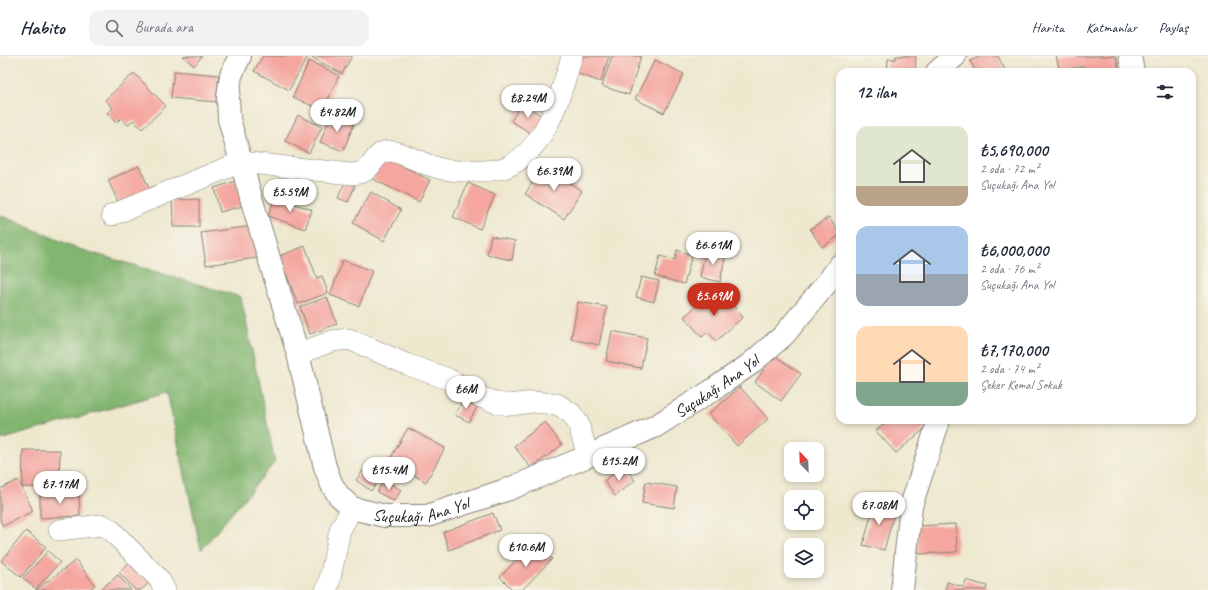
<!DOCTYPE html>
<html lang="tr">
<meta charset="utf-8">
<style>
:root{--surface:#fff;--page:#f2f2f3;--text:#1f2937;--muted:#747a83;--line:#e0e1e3;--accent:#c8321e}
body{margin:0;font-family:Caveat,sans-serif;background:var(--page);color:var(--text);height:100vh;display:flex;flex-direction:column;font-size:15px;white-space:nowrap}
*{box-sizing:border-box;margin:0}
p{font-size:13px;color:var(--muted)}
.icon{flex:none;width:22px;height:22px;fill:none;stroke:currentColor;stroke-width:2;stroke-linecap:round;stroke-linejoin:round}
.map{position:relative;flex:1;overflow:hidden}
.side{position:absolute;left:836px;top:12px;width:360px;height:356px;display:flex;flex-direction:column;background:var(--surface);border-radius:12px;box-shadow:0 2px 6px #0003}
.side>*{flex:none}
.needle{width:26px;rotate:337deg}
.buttons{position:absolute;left:784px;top:386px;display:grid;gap:8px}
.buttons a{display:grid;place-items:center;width:40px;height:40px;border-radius:8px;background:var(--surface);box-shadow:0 2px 6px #0003;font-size:20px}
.price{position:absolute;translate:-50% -34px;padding:0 9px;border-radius:14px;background:#fff;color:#222;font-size:13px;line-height:26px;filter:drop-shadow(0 1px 2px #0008)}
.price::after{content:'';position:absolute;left:50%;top:24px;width:12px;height:9px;margin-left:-6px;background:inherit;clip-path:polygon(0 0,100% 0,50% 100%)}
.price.selected{background:var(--accent);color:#fff}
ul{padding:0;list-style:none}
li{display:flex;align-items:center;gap:12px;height:100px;padding:0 20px}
li span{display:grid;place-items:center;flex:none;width:112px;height:80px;border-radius:12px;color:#555}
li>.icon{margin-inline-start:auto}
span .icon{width:48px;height:48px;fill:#fffc;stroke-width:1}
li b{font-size:17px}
h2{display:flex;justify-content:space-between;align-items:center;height:48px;padding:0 20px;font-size:17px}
header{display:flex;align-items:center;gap:24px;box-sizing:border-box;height:56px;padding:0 20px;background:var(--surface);border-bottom:1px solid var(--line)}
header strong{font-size:19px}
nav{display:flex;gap:22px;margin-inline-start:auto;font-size:14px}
.search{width:280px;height:36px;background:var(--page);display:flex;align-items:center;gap:10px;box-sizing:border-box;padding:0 14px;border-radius:12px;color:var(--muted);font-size:15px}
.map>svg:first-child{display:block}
</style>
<header>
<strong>Habito</strong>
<div class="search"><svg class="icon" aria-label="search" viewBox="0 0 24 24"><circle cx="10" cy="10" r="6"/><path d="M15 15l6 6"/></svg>Burada ara</div>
<nav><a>Harita</a><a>Katmanlar</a><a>Paylaş</a></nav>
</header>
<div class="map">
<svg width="1208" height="534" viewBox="0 0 1208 534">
<rect width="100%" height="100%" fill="#f7f3e8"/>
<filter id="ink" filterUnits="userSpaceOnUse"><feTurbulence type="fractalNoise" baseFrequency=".025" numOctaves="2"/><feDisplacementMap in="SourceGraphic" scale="8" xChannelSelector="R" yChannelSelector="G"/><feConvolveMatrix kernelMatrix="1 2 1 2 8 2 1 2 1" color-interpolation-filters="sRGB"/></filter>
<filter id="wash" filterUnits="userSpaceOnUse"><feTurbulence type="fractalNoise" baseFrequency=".012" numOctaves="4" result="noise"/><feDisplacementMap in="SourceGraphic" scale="16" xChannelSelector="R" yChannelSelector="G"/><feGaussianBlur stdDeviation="0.9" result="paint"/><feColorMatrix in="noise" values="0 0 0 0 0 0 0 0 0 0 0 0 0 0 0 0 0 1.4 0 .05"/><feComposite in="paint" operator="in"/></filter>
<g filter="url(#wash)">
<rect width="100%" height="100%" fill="#eee8cf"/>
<path fill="#82b56f" stroke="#4f6846" d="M0,159L79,193L241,241L275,406L201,494L167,336L0,384Z"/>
<g id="blocks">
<path fill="#f4a69f" d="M183,0H202L194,10Z
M263,0H308L289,34L254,15Z
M310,0H352L342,18Z
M579,0H609L601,26L573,16Z
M612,0H641L629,39L602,30Z
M896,0H916L915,16H887L888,3H896Z
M981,0H998L1006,16H976L970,5Z
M1056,0H1116L1119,14L1110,16H1084L1083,10L1060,15Z
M655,4L684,18L664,57L635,43Z
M309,5L339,19L323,55L293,41Z
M1038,11L1045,16H1034Z
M174,15L219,19L216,46L171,42Z
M134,17L166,50L142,73L133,64L128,69L121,62L116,67L107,57L113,52L105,44Z
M522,47L545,62L534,79L511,65Z
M298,59L322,71L309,97L285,85Z
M331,59L354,68L343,95L320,86Z
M384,101L430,124L419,146L373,123Z
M139,110L150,134L119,148L108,124Z
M543,110L582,135L564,163L525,138Z
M236,125L243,150L220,156L214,132Z
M345,126L355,130L348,146L338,142Z
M468,127L495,139L480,173L453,161Z
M371,136L401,154L384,185L353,167Z
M275,141L312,154L305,173L268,160Z
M199,143V171H173L172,144Z
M829,161L840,179L822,191L810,173Z
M252,170L257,202L206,209L201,177Z
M491,180L515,185L512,204L487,199Z
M305,190L317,222L322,220L328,237L298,248L279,200Z
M706,193L726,198L720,226L700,221Z
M677,194L692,199L684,228L655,220L660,200L675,204Z
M343,204L372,215L359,250L330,239Z
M641,221L659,225L654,246L636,241Z
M721,236L743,261L716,285L708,276L702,281L684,261L704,243L708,247Z
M327,241L337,268L310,278L300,251Z
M578,246L607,251L599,289L571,283Z
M612,275L647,282L641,312L606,305Z
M774,299L801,318L781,345L755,326Z
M740,331L768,363L737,390L709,358Z
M464,342L478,349L469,366L455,359Z
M889,364H926L929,369L896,397L876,375Z
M545,366L562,389L531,412L514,390Z
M408,372L445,392L426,426L389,405Z
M23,394H60L59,432L22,431L33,455L3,470L0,464V433L18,424L22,431Z
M369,407L383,419L371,435L356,424Z
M627,414L635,424L615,440L604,425L613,418L617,422Z
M384,424L401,434L394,445L377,436Z
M646,426L677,431L674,452L642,447Z
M79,437L80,460L40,462V438Z
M875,445L896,451L884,494L863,489Z
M493,457L500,474L449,494L443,476Z
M956,468L957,496L918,498L917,470Z
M26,475L46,491L21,521L1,505Z
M534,486L552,503L522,534H513L500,521Z
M48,495L60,506L36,533L23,522Z
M76,504L95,529L89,534H36Z
M131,505L150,526L141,534H135L119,516Z
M118,519L131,534H100Z
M966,524L987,530L986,534H945L947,526L964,531Z"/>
</g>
</g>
<g filter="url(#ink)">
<use href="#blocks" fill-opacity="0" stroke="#858276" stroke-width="1"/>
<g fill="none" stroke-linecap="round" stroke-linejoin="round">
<g stroke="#858276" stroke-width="22">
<path id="street" d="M112,159L241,106L351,118C355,118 359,117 363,116C373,112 375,96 388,95C402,95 427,111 442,113C459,116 497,117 511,109C548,88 561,38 572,0
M298,298L332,285L349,283L406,308L448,323L481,341L497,347L510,349L533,346L557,348L571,357L578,367L588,400
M59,474L102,469L110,473L159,523L165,534
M326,534L329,527L340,474L352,452"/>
</g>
<g stroke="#858276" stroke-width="24">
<g id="secondary">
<path id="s1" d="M240,0L231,19L228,41L229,63L256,159L298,298L325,411L332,429L339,440L352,452L385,460H427L509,433L588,400L656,370L711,335L749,309L784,279L830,223L840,209"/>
<path d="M1130,0L1133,16"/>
<path d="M937,16L955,0"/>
<path d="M902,534L911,450L939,364"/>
</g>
</g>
<use href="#street" stroke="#fff" stroke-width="21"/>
<use href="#secondary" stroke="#fff" stroke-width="22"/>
</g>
</g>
<g text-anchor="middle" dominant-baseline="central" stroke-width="4" stroke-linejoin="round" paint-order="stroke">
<g font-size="17" fill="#1c1c1c" stroke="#f7f3e8">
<text stroke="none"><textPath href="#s1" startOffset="871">Suçukağı Ana Yol</textPath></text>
<text stroke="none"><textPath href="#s1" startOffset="547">Suçukağı Ana Yol</textPath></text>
</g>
</g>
</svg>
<div class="buttons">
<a><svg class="needle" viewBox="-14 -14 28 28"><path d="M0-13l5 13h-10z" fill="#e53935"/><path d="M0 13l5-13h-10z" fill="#747a83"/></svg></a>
<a><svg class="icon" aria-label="locate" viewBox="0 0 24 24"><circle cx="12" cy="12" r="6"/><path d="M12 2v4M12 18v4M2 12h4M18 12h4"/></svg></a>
<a><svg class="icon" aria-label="layers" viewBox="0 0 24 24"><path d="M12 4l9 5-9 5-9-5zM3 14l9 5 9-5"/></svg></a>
</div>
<b class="price" style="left:528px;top:63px">₺8.24M</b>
<b class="price" style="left:337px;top:77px">₺4.82M</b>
<b class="price" style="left:554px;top:136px">₺6.39M</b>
<b class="price" style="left:290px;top:157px">₺5.59M</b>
<b class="price" style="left:713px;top:210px">₺6.61M</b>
<b class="price selected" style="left:714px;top:261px">₺5.69M</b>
<b class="price" style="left:466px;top:354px">₺6M</b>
<b class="price" style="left:619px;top:426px">₺15.2M</b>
<b class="price" style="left:389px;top:435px">₺15.4M</b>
<b class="price" style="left:60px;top:449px">₺7.17M</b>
<b class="price" style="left:879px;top:470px">₺7.08M</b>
<b class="price" style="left:526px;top:512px">₺10.6M</b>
<section class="side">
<h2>12 ilan<svg class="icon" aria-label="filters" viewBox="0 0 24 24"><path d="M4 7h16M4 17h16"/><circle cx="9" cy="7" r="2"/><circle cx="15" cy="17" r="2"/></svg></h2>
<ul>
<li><span style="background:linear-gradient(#dfe7d0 75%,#b9a48a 0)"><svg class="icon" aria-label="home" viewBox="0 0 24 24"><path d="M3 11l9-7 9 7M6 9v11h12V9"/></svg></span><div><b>₺5,690,000</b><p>2 oda · 72 m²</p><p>Suçukağı Ana Yol</p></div></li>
<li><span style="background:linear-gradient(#a9c7e8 60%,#9aa5b1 0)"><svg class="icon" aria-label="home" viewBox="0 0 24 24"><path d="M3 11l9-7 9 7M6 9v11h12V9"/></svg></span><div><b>₺6,000,000</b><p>2 oda · 76 m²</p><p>Suçukağı Ana Yol</p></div></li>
<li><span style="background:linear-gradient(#ffd9b3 70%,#7fa58c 0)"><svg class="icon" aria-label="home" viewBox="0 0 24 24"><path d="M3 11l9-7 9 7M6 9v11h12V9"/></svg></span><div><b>₺7,170,000</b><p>2 oda · 74 m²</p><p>Şeker Kemal Sokak</p></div></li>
</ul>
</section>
</div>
